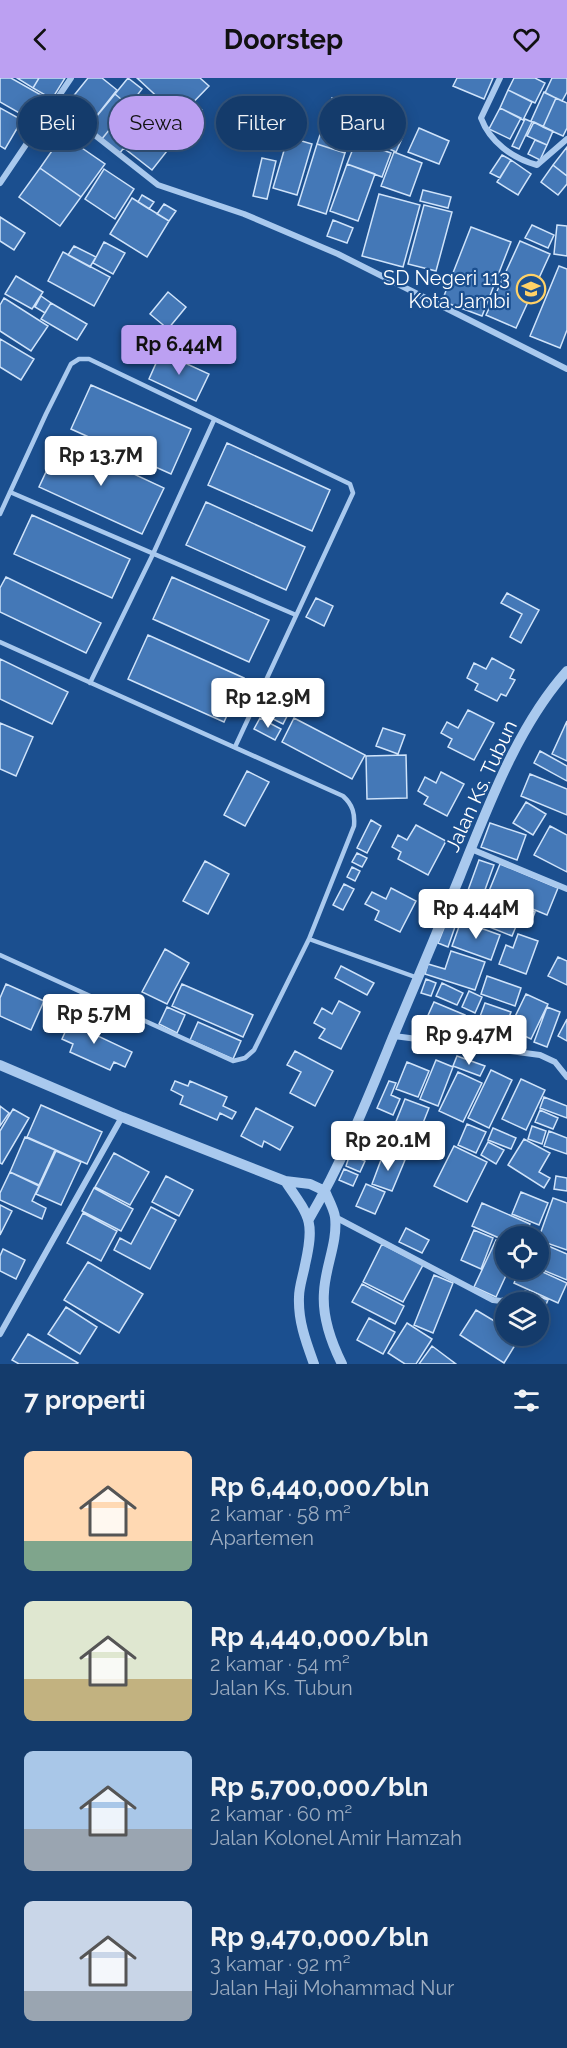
<!DOCTYPE html>
<html lang="id">
<meta charset="utf-8">
<style>
:root{--surface:#143b6b;--page:#1d4271;--text:#f1f3f6;--muted:#9dadc1;--line:#33557e;--accent:#bca0f2}
body{margin:0;font-family:Raleway,sans-serif;background:var(--page);color:var(--text);height:100vh;display:flex;flex-direction:column;font-size:22px;white-space:nowrap}
*{box-sizing:border-box;margin:0}
p{font-size:20px;color:var(--muted)}
.icon{flex:none;width:33px;height:33px;fill:none;stroke:currentColor;stroke-width:2;stroke-linecap:round;stroke-linejoin:round}
.map{position:relative;height:1286px;overflow:hidden}
.side{display:flex;flex-direction:column;background:var(--surface);flex:1}
.side>*{flex:none}
.banner{position:absolute;left:18px;top:18px;width:531px;height:54px;display:flex;gap:12px}
.fabs{position:absolute;left:495px;top:1148px;display:grid;gap:12px}
.fabs a{display:grid;place-items:center;width:54px;height:54px;border-radius:50%;background:var(--surface);box-shadow:0 3px 15px #0003,0 0 0 2px var(--line);font-size:30px}
.price{position:absolute;translate:-50% -51px;padding:0 14px;border-radius:6px;background:#fff;color:#222;font-size:20px;line-height:39px;filter:drop-shadow(0 2px 3px #0008)}
.price::after{content:'';position:absolute;left:50%;top:36px;width:18px;height:14px;margin-left:-9px;background:inherit;clip-path:polygon(0 0,100% 0,50% 100%)}
.price.current{background:var(--accent);color:#111}
ul{padding:0;list-style:none}
li{display:flex;align-items:center;gap:18px;height:150px;padding:0 24px}
li span{display:grid;place-items:center;flex:none;width:168px;height:120px;border-radius:9px;color:#555}
li>.icon{margin-inline-start:auto}
span .icon{width:72px;height:72px;fill:#fffc;stroke-width:1}
li b{font-size:26px}
h2{display:flex;justify-content:space-between;align-items:center;height:72px;padding:0 24px;font-size:26px}
.tag{padding:0 21px;border-radius:27px;background:var(--surface);box-shadow:0 3px 15px #0003,0 0 0 2px var(--line);font-size:21px;line-height:54px}
.tag.current{background:var(--accent);color:#111}
header{display:flex;justify-content:space-between;align-items:center;height:78px;padding:0 24px;background:var(--accent);color:#111;font-size:27px;font-weight:700}
.map>svg:first-child{display:block}
</style>
<header><svg class="icon" aria-label="back" viewBox="0 0 24 24"><path d="M15 5l-7 7 7 7"/></svg>Doorstep<svg class="icon" aria-label="heart" viewBox="0 0 24 24"><path d="M12 20l-8-8c-3-5 5-10 8-4 3-6 11-1 8 4z"/></svg></header>
<div class="map">
<svg width="567" height="1286" viewBox="0 0 567 1286">
<rect width="100%" height="100%" fill="#1b4f8f"/>
<path fill="#4478b7" stroke="#cfe3fa" stroke-width="1.5" d="M0,0H11L41,17L28,40L0,24Z
M17,0H39L33,10Z
M39,0H65L52,21L33,10Z
M88,0H102L117,12L87,50L63,31Z
M128,0L142,11L129,28L115,16Z
M137,0H200L209,8L179,39Z
M457,0H493L484,21L453,8Z
M514,0H535L545,5L535,25L508,12Z
M552,0H567V14L562,23L545,15Z
M508,12L532,24L523,42L500,30Z
M544,14L556,20L543,49L531,43Z
M115,16L129,28L101,62L87,50Z
M137,18L154,32L119,76L101,62Z
M332,20L360,28L345,75L317,66Z
M556,20L567,25V50L563,58L543,49Z
M194,24L202,32L191,44L183,36Z
M0,30L22,42L5,71L0,68Z
M500,30L521,40L510,61L489,51Z
M154,32L182,54L152,92L124,70Z
M374,40L405,54L396,74L365,60Z
M525,41L532,44L519,71L512,68Z
M534,44L553,53L547,67L527,58Z
M419,50L449,63L439,86L408,74Z
M63,57L105,86L81,119L40,90Z
M288,59L312,66L297,117L273,110Z
M535,62L547,67L540,82L528,76Z
M356,63L391,75L382,99L347,86Z
M317,66L345,75L326,136L298,127Z
M567,69V98L553,87Z
M394,74L422,85L410,118L381,108Z
M502,77L511,82L500,100L490,95Z
M262,80L276,83L267,121L253,118Z
M511,82L531,96L518,117L497,104Z
M347,86L375,96L358,143L330,133Z
M553,87L567,98V106L558,117L541,104Z
M40,90L81,119L60,148L19,119Z
M104,91L134,111L115,141L85,121Z
M423,112L451,119L448,130L420,123Z
M379,116L420,127L403,189L362,178Z
M142,117L154,124L149,131L138,124Z
M132,120L169,143L147,179L110,156Z
M164,126L176,133L169,143L157,136Z
M424,127L452,134L436,193L408,186Z
M0,139L25,155L14,172L0,163Z
M333,142L353,150L347,165L327,158Z
M532,147L554,157L548,170L525,160Z
M557,147L567,148V178L554,176Z
M471,149L511,164L482,238L442,223Z
M520,163L550,176L516,250L486,237Z
M104,164L125,175L113,196L93,185Z
M74,168L96,179L90,189L68,177Z
M63,174L110,199L94,228L48,203Z
M559,188L567,191V252L560,270L530,258Z
M16,198L43,214L32,231L5,216Z
M168,214L186,229L168,251L150,236Z
M41,218L51,225L45,235L35,229Z
M4,220L48,248L31,273L0,253V227Z
M51,225L87,246L77,262L41,241Z
M0,261L34,281L21,302L0,289Z
M161,274L209,296L196,323L149,301Z
M91,307L191,351L171,396L71,351Z
M61,362L164,410L142,456L39,409Z
M227,365L330,412L312,453L208,407Z
M206,424L305,469L286,512L186,467Z
M32,437L130,481L112,520L14,476Z
M6,499L101,545L86,575L0,534V510Z
M172,499L269,542L249,584L153,541Z
M507,515L539,532L521,565L510,559L522,536L501,525Z
M316,520L333,528L324,548L306,539Z
M148,557L244,600L224,644L128,601Z
M492,580L514,592L510,600L515,602L506,618L501,616L497,623L475,612L478,606L467,600L474,585L486,591Z
M0,581L68,614L52,646L0,621Z
M279,607L298,617L283,646L263,636Z
M468,632L494,645L474,682L448,669L452,661L441,655L447,644L458,650Z
M260,640L281,651L275,662L254,651Z
M294,640L365,677L352,701L282,664Z
M567,643V683L552,676Z
M0,645L33,659L16,698L0,691Z
M383,650L405,657L398,676L376,668Z
M540,673L567,688V703L534,685Z
M406,677L407,720L367,721L366,678Z
M247,693L269,704L245,748L224,737Z
M441,694L464,706L447,738L424,726L428,719L418,713L425,699L436,705Z
M530,696L567,711V737L521,718Z
M526,724L546,736L533,757L513,745Z
M371,742L381,748L367,775L357,770Z
M490,745L526,757L517,782L481,769Z
M416,747L446,763L428,797L398,781L401,774L392,769L398,757L407,762Z
M550,748L567,757V794L534,777Z
M357,775L367,780L362,789L352,784Z
M479,782L494,787L482,820L467,815Z
M205,783L229,796L208,836L183,823Z
M500,786L558,810L547,837L489,813Z
M352,789L360,793L355,803L347,799Z
M344,806L354,811L343,832L333,827Z
M391,810L416,823L400,854L375,842L379,833L365,826L372,814L386,821Z
M490,816L535,834L530,847L484,829Z
M469,826L480,829L474,846L463,842Z
M482,832L517,846L512,858L477,844Z
M448,840L457,843L448,869L438,865Z
M461,843L500,857L491,882L452,868Z
M518,856L538,863L526,896L499,886L506,867L513,870Z
M165,871L189,885L167,926L142,914Z
M451,873L485,884L475,912L425,896L428,886L445,891Z
M558,879L567,883V907L548,898Z
M341,888L374,905L367,917L335,900Z
M487,898L521,910L515,928L481,916Z
M426,901L436,905L431,918L421,915Z
M442,905L463,915L457,927L436,918Z
M6,906L44,923L31,952L0,938V920Z
M182,906L253,937L243,959L172,928Z
M469,913L482,919L475,935L462,929Z
M526,916L548,926L531,961L509,951Z
M339,923L360,934L341,971L319,960L325,951L314,945L322,930L332,936Z
M434,924L465,937L457,957L425,944Z
M485,925L511,934L501,961L475,952Z
M59,928L73,934L68,947L53,941Z
M167,929L185,937L177,955L159,946Z
M547,929L560,934L547,969L534,964Z
M74,934L90,941L85,952L132,974L125,989L114,984L110,992L70,974L73,966L62,961Z
M567,941V963L558,958Z
M198,944L241,963L233,981L190,962Z
M295,973L333,993L315,1028L290,1015L301,994L287,987Z
M457,978L485,988L480,998L453,988Z
M436,982L453,989L438,1028L420,1021Z
M407,984L429,993L418,1019L396,1011Z
M491,992L512,1002L489,1050L468,1040Z
M458,994L482,1005L463,1044L439,1033Z
M521,1001L545,1012L526,1052L502,1041Z
M175,1003L188,1008L190,1003L227,1019L223,1028L236,1034L232,1041L220,1035L217,1042L180,1026L183,1018L171,1012Z
M389,1003L396,1005L391,1017L400,1021L393,1037L377,1030Z
M544,1019L567,1028V1040L540,1030Z
M405,1021L429,1030L415,1065L391,1056Z
M41,1027L102,1054L87,1086L27,1059Z
M0,1028L9,1035L0,1048Z
M256,1030L293,1049L280,1072L264,1063L262,1069L241,1058Z
M13,1031L29,1040L2,1086L0,1085V1053Z
M540,1032L558,1040L553,1051L535,1044Z
M467,1046L486,1054L476,1075L458,1067Z
M532,1048L546,1053L542,1066L528,1061Z
M493,1050L516,1060L511,1071L488,1062Z
M360,1053L374,1058L368,1073L355,1069Z
M549,1053L567,1060V1076L544,1068Z
M25,1059L55,1072L39,1107L10,1094Z
M524,1061L550,1075L539,1094L550,1100L544,1110L508,1087Z
M391,1062L413,1070L409,1079L388,1071Z
M488,1064L504,1072L496,1086L481,1077Z
M454,1068L487,1084L467,1124L434,1108Z
M56,1073L81,1084L61,1127L36,1116Z
M384,1074L405,1082L392,1113L372,1106Z
M114,1075L149,1094L130,1127L95,1109Z
M350,1076L365,1083L360,1094L346,1088Z
M344,1091L358,1097L353,1108L339,1102Z
M10,1094L39,1108L32,1123L46,1130L42,1141L0,1122V1115Z
M166,1098L193,1112L179,1138L152,1124Z
M556,1098L567,1100V1113L554,1111Z
M366,1106L385,1114L375,1136L356,1128Z
M94,1110L133,1131L121,1153L82,1133Z
M521,1114L548,1125L539,1147L512,1136Z
M553,1120L567,1125V1172L538,1162Z
M482,1125L530,1146L525,1158H506V1163L472,1148Z
M0,1127L12,1133L0,1157Z
M151,1129L176,1142L150,1191L114,1172L120,1160L131,1166Z
M83,1135L117,1153L101,1183L67,1165Z
M406,1150L429,1162L422,1175L399,1164Z
M474,1152L493,1160L481,1191L461,1182Z
M496,1162L506,1166V1191H509L496,1219L474,1209Z
M382,1166L423,1187L403,1224L363,1204Z
M546,1167L567,1176V1202L538,1190V1184Z
M3,1171L25,1182L16,1201L0,1193V1178Z
M88,1184L143,1216L119,1255L64,1222Z
M520,1191H536L567,1205L558,1225L514,1205Z
M434,1197L453,1205L433,1255L414,1247Z
M362,1206L404,1228L395,1246L352,1224Z
M525,1213L548,1222L540,1240H538V1224H520Z
M66,1229L97,1249L80,1276L48,1256Z
M476,1232L506,1250V1257H516L520,1259L504,1285L460,1257Z
M369,1240L395,1254L383,1276L357,1262Z
M407,1245L432,1261L416,1286H405L388,1275Z
M28,1256L78,1285L77,1286H19L12,1282Z
M432,1268L456,1286H419Z"/>
<g fill="none" stroke-linecap="round" stroke-linejoin="round">
<path stroke="#a9c9ee" stroke-width="4.5" d="M10,414L296,537
M0,436L46,336L71,286L79,281H89L350,406L353,415L235,669
M0,564L343,718C353,727 355,736 354,748L309,861
M90,605L153,476L214,342
M0,877L233,983L245,980L254,972L309,861L418,900"/>
<path stroke="#a9c9ee" stroke-width="6" d="M500,0L481,40C490,64 512,80 537,87L567,61
M54,25L158,107L244,136L338,176L567,291
M0,105L71,0
M471,771L567,811
M394,958L540,977L555,984L567,999
M335,1139L493,1222L501,1223L517,1219
M0,1256L122,1039"/>
<path stroke="#a9c9ee" stroke-width="10" d="M0,987L122,1039L285,1103L310,1106L325,1113C328,1121 334,1131 335,1139C338,1164 325,1189 324,1214C322,1239 331,1264 342,1286
M285,1103C310,1139 315,1143 305,1187C303,1198 299,1209 299,1219C298,1243 306,1264 314,1286
M309,1141C343,1083 368,1020 393,959C416,905 438,852 460,798C488,729 517,649 567,593"/>
</g>
<defs>
<g id="school-ring" transform="scale(1.5)"><circle r="9.5" fill="#1b4f8f" stroke="#ffd166" stroke-width="1.5"/><path d="M0-5L7-2L0 1L-7-2ZM-4 1L0 2.5L4 1V4Q0 6-4 4Z" fill="#ffd166"/></g>
</defs>
<g fill-rule="evenodd">
<use href="#school-ring" x="531" y="211"/>
</g>
<g text-anchor="middle" dominant-baseline="central" stroke-width="4.5" stroke-linejoin="round" paint-order="stroke">
<g font-size="20" fill="#fff" stroke="#1b4f8f" text-anchor="end">
<text x="510" y="200">SD Negeri 113<tspan x="510" dy="23">Kota Jambi</tspan></text>
</g>
<g font-size="20" fill="#fff" stroke="#1b4f8f">
<text transform="translate(481 708) rotate(-65)">Jalan Ks. Tubun</text>
</g>
</g>
</svg>
<div class="fabs">
<a><svg class="icon" aria-label="locate" viewBox="0 0 24 24"><circle cx="12" cy="12" r="6"/><path d="M12 2v4M12 18v4M2 12h4M18 12h4"/></svg></a>
<a><svg class="icon" aria-label="layers" viewBox="0 0 24 24"><path d="M12 4l9 5-9 5-9-5zM3 14l9 5 9-5"/></svg></a>
</div>
<b class="price current" style="left:179px;top:298px">Rp 6.44M</b>
<b class="price" style="left:101px;top:409px">Rp 13.7M</b>
<b class="price" style="left:268px;top:651px">Rp 12.9M</b>
<b class="price" style="left:476px;top:862px">Rp 4.44M</b>
<b class="price" style="left:94px;top:967px">Rp 5.7M</b>
<b class="price" style="left:469px;top:988px">Rp 9.47M</b>
<b class="price" style="left:388px;top:1094px">Rp 20.1M</b>
<div class="banner">
<a class="tag">Beli</a>
<a class="tag current">Sewa</a>
<a class="tag">Filter</a>
<a class="tag">Baru</a>
</div>
</div>
<section class="side">
<h2>7 properti<svg class="icon" aria-label="filters" viewBox="0 0 24 24"><path d="M4 7h16M4 17h16"/><circle cx="9" cy="7" r="2"/><circle cx="15" cy="17" r="2"/></svg></h2>
<ul>
<li><span style="background:linear-gradient(#ffd9b3 75%,#7fa58c 0)"><svg class="icon" aria-label="home" viewBox="0 0 24 24"><path d="M3 11l9-7 9 7M6 9v11h12V9"/></svg></span><div><b>Rp 6,440,000/bln</b><p>2 kamar · 58 m²</p><p>Apartemen</p></div></li>
<li><span style="background:linear-gradient(#dfe7d0 65%,#c2b280 0)"><svg class="icon" aria-label="home" viewBox="0 0 24 24"><path d="M3 11l9-7 9 7M6 9v11h12V9"/></svg></span><div><b>Rp 4,440,000/bln</b><p>2 kamar · 54 m²</p><p>Jalan Ks. Tubun</p></div></li>
<li><span style="background:linear-gradient(#a9c7e8 65%,#9aa5b1 0)"><svg class="icon" aria-label="home" viewBox="0 0 24 24"><path d="M3 11l9-7 9 7M6 9v11h12V9"/></svg></span><div><b>Rp 5,700,000/bln</b><p>2 kamar · 60 m²</p><p>Jalan Kolonel Amir Hamzah</p></div></li>
<li><span style="background:linear-gradient(#c9d6e8 75%,#9aa5b1 0)"><svg class="icon" aria-label="home" viewBox="0 0 24 24"><path d="M3 11l9-7 9 7M6 9v11h12V9"/></svg></span><div><b>Rp 9,470,000/bln</b><p>3 kamar · 92 m²</p><p>Jalan Haji Mohammad Nur</p></div></li>
</ul>
</section>
